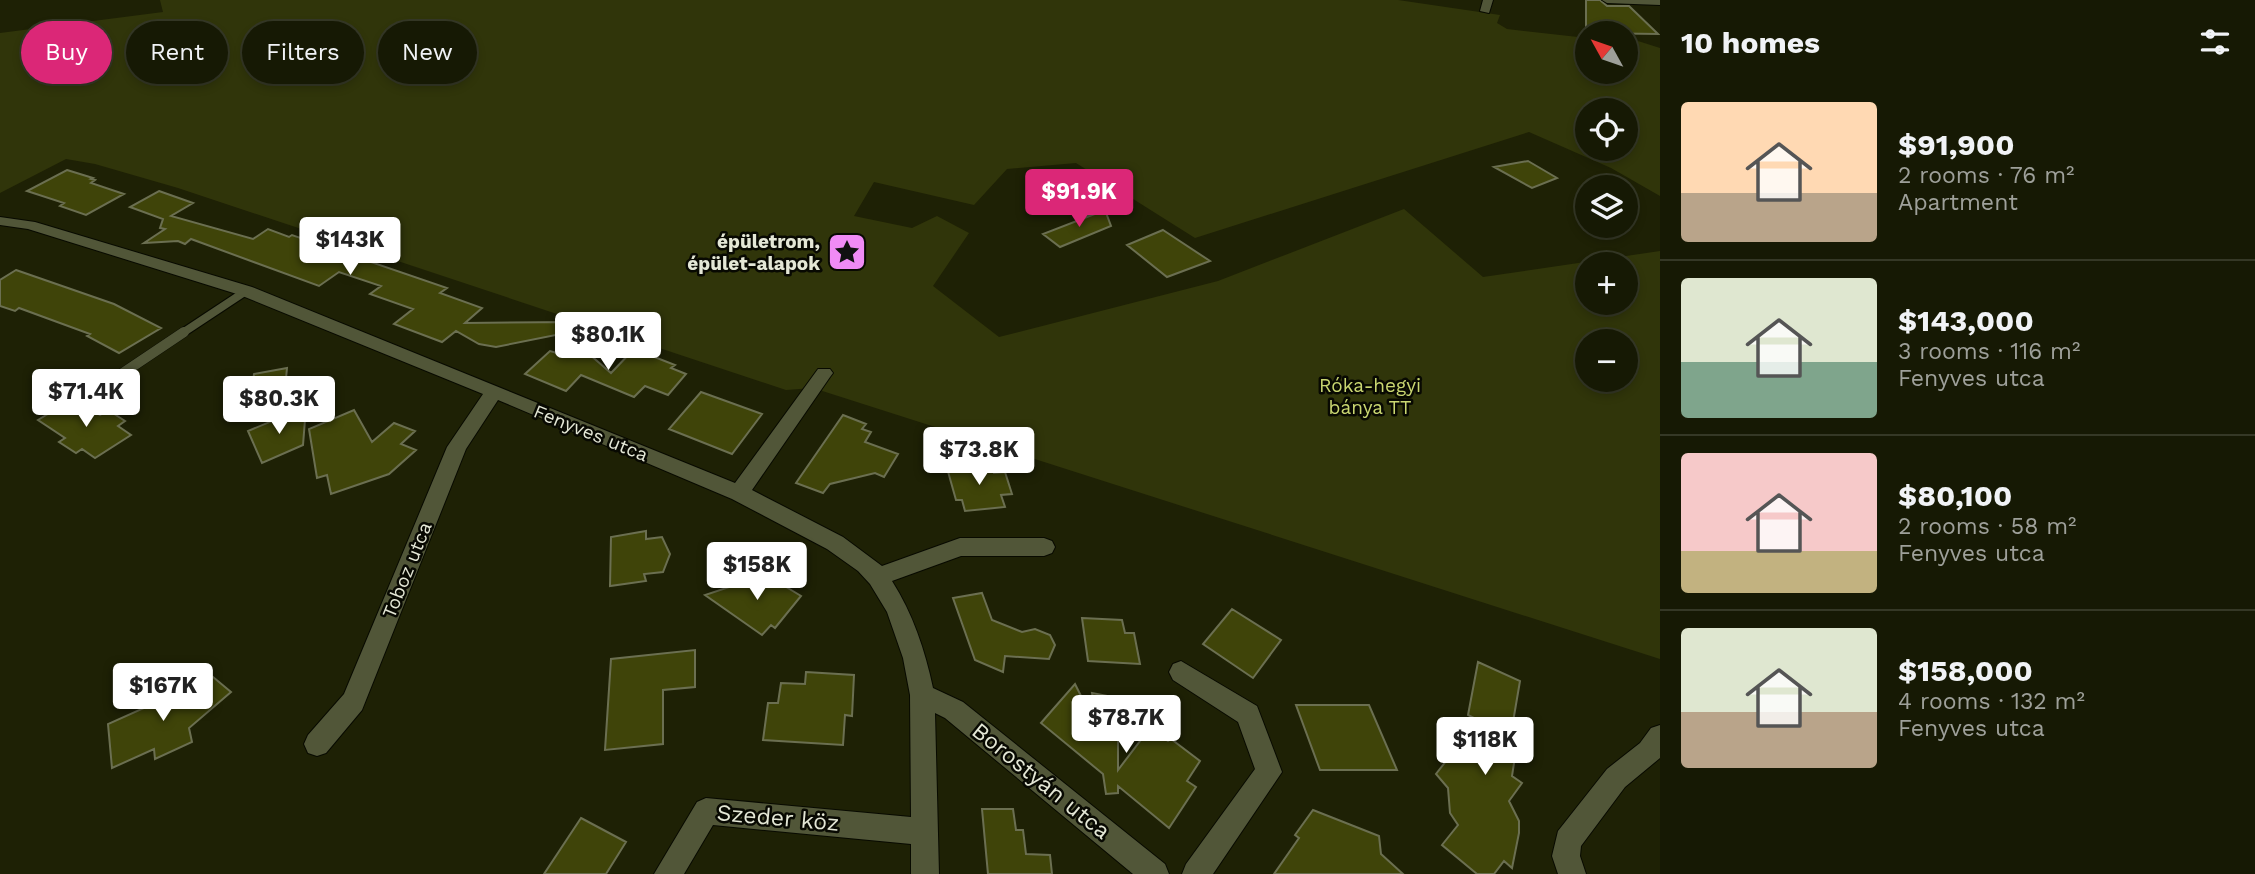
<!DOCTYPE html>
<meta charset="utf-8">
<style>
:root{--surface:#161904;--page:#232613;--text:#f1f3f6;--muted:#9ea09a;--line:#353826;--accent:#db2777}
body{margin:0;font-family:"Work Sans",sans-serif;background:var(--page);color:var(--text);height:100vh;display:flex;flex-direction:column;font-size:26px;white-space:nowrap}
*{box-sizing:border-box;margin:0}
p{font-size:23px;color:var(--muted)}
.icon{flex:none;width:38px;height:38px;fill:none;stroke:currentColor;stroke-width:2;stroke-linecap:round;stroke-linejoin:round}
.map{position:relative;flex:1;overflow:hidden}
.panel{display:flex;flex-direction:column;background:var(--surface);width:595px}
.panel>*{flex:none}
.top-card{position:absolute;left:21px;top:21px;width:665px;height:63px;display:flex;gap:14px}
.needle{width:46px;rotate:310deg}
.fabs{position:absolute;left:1575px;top:21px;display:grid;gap:14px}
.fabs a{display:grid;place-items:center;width:63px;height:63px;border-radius:50%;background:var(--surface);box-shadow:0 4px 10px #0003,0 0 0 2px var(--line);font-size:35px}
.price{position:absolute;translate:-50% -60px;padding:0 16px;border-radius:7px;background:#fff;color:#222;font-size:23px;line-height:46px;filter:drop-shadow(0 2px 4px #0008)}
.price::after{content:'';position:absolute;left:50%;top:42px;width:21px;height:16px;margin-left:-10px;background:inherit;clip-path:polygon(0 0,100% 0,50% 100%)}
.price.selected{background:var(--accent);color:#fff}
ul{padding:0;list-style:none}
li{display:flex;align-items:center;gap:21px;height:175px;padding:0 21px}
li+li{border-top:2px solid var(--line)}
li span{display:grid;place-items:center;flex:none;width:196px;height:140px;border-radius:7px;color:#555}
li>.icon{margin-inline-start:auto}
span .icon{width:84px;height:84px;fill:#fffc;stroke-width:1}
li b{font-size:30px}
h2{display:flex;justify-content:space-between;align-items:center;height:84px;padding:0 21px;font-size:30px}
.tag{padding:0 24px;border-radius:32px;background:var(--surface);box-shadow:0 4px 10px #0003,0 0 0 2px var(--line);font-size:24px;line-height:63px}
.tag.selected{background:var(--accent);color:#fff}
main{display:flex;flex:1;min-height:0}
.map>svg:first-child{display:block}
</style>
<main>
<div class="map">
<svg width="1660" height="874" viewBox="0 0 1660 874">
<rect width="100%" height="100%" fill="#1e2105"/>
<path fill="#30350a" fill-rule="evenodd" d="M160,0H1398L1500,15L1497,23L1507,29L1587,38V72H1626V41H1638L1660,48V196L1611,168L1529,132L1195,238L1076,163L1007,169L974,205L874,182L854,216L912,228L937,216L969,233L933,286L999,337L1218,281L1404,209L1483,277L1660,251V659L813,388L786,390L178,188L95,164L66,159L0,193V33L163,12ZM1587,110H1626V149H1587ZM1587,264H1626V303H1587ZM1587,341H1626V380H1587Z"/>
<path fill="#3f4409" stroke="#6b6f51" stroke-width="2" d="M1586,0H1600L1607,6H1629L1658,34L1586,33Z
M1528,161L1557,178L1532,188L1494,167Z
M67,170L93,178L91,179L95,180L91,183L124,194L86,215L60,206L64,203L27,191Z
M1090,187L1099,191L1118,205L1086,216L1061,196Z
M159,191L193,203L171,216L253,239L268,229L289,237L292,235L447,288L440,293L482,308L465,323L575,322L576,331L496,347L479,344L456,331L442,342L394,324L413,309L370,294L381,286L339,272L319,286L191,239L185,244L178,241L144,243L165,229L160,228L163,219L130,207Z
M1105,210L1111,226L1060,247L1043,234Z
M1163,230L1210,261L1167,277L1127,245Z
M16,270L114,304L161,328L119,353L87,336L90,334L19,308L15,311L0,306V280Z
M581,347L611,373L634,349L675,365L671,368L686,374L668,395L645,386L634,397L581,375L566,391L525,374L550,351L564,355Z
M287,368L285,389L251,396L254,374Z
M701,392L762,414L732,454L669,429Z
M66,403L80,412L87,407L100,415L108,410L125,421L118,426L131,435L95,458L82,449L76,453L59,442L65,438L38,420Z
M306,407L303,445L262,463L248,431Z
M354,410L372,442L394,423L415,431L401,444L416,450L389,474L331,494L327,475L317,478L309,429Z
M843,415L866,424L862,429L871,432L865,442L898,454L884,477L875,473L830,484L823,493L796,483Z
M991,464L994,473L1005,472L1012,494L1001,495L1005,507L965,511L962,500H956L947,468Z
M646,531V539L662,537L670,554L663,572L644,574L646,581L610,586L611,537Z
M763,573L801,596L775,628L771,625L762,635L705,595L753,579L756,580Z
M982,593L992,620L1022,632L1035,629L1050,635L1055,645L1049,659L1005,656L1003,672L975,660L953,598Z
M1232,609L1281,640L1253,678L1203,644Z
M1082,618L1122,620L1125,633H1134L1140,664L1088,661Z
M695,650V687L663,690V744L605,750L611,659Z
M1478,662L1520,681L1513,722L1520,725L1512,776L1522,783L1509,801L1519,821V833L1512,868L1504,861L1494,874H1477L1442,845L1458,825L1450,813L1448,788L1436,774L1478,720L1468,715Z
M806,672L854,675L852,716L845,715L843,745L763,740L768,703H778L781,683L805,684Z
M213,677L231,692L189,728L192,742L155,759L154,749L112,768L108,724Z
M1075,684L1097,728L1092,693L1118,698V770L1150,728L1168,741L1171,739L1200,761L1187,781L1196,787L1169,828L1118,786V793L1106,794L1103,774L1041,723Z
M1296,705H1369L1397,770H1320Z
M982,809H1013L1016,830H1023L1026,854L1050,855L1052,874H988Z
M1313,810L1379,836L1381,854L1403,874H1274L1299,838L1295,835Z
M581,818L626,842L606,874H544Z"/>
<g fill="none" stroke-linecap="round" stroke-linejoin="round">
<g stroke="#080a00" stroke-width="10">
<path id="service-far1" d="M181,334L246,291"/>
</g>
<g stroke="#080a00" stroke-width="11">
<path id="service" d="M105,385L184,332"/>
</g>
<g stroke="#080a00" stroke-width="2">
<path id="minor" d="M1483,0H1493L1489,13L1480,11Z
M1602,0H1660V5L1607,3Z
M0,217L35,222L252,287L735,483L818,369H830L833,373L830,377L752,490L843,537L882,566L960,538H1044L1052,541L1055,547L1052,553L1044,556H961L892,581C913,614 925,650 933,688L963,702L1165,864L1169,874H1133L945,718L935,713L939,874H911V844L713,825L684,874H654L697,802L706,798L911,817L910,695L903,658L887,612L870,584L858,571L827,549L732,499L498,400L466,449L362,710L326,753L317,756L308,753L304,744L308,735L344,694L447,447L483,394L240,295L28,229L0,225Z
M1181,661L1257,706L1282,772L1213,874H1182L1186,864L1255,769L1238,722L1173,680L1169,672L1173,664Z
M1660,725V758L1625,787L1581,846L1580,856L1586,874H1558L1552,856L1558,831L1607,769L1640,743L1651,728Z"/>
</g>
<use href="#service-far1" stroke="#515638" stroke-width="8"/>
<use href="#service" stroke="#515638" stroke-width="10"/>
<use href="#minor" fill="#515638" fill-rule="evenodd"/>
</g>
<defs>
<g id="sight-square" transform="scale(2.0125)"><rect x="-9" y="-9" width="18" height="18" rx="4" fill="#f08bf5" stroke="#080902"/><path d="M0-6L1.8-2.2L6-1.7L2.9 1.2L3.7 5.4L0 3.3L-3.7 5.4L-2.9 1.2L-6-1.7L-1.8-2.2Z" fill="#111"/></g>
</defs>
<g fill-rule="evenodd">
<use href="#sight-square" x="847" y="252"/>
</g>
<g text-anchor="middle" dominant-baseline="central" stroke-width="5" stroke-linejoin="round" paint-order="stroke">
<g font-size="19" font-weight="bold" fill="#e4e7d6" stroke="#080902" text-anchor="end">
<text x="820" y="241">épületrom,<tspan x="820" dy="22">épület-alapok</tspan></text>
</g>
<g font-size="19" fill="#cad771" stroke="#080902">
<text x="1370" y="385">Róka-hegyi<tspan x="1370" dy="22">bánya TT</tspan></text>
</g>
<g font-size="19" fill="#e4e7d6" stroke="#080902">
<text transform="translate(591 433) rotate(22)">Fenyves utca</text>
<text transform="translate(407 570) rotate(-68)">Toboz utca</text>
</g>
<g font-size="23" fill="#e4e7d6" stroke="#080902">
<text transform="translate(1041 781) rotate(39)">Borostyán utca</text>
<text transform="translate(778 818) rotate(5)">Szeder köz</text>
</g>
</g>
</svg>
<div class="fabs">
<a><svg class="needle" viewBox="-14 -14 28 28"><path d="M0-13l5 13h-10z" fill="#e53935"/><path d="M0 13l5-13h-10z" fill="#9ea09a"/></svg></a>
<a><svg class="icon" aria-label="locate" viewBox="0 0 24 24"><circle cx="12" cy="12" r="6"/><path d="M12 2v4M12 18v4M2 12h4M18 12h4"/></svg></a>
<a><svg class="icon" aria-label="layers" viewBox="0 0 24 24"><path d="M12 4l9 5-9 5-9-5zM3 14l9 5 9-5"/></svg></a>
<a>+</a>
<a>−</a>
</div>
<b class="price selected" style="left:1079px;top:229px">$91.9K</b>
<b class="price" style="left:350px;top:277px">$143K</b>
<b class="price" style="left:608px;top:372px">$80.1K</b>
<b class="price" style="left:86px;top:429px">$71.4K</b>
<b class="price" style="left:279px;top:436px">$80.3K</b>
<b class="price" style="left:979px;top:487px">$73.8K</b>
<b class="price" style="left:757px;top:602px">$158K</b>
<b class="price" style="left:163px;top:723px">$167K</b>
<b class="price" style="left:1126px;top:755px">$78.7K</b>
<b class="price" style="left:1485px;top:777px">$118K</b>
<div class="top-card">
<a class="tag selected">Buy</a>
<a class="tag">Rent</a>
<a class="tag">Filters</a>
<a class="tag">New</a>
</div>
</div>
<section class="panel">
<h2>10 homes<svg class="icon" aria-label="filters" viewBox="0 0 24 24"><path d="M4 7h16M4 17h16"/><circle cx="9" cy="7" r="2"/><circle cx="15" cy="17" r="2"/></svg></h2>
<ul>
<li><span style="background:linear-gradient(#ffd9b3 65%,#b9a48a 0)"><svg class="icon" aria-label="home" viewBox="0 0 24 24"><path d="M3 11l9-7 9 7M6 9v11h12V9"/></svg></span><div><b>$91,900</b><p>2 rooms · 76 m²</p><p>Apartment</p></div></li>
<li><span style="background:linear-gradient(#dfe7d0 60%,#7fa58c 0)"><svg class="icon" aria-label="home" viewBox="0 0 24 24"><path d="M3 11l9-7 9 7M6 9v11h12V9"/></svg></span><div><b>$143,000</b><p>3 rooms · 116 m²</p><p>Fenyves utca</p></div></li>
<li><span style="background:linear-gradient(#f6c9c9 70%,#c2b280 0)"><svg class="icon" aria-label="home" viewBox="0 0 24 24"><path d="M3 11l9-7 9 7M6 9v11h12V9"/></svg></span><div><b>$80,100</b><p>2 rooms · 58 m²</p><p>Fenyves utca</p></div></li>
<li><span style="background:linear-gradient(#dfe7d0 60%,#b9a48a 0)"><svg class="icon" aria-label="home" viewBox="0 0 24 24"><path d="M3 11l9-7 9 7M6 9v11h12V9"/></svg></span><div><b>$158,000</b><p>4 rooms · 132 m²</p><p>Fenyves utca</p></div></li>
</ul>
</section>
</main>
